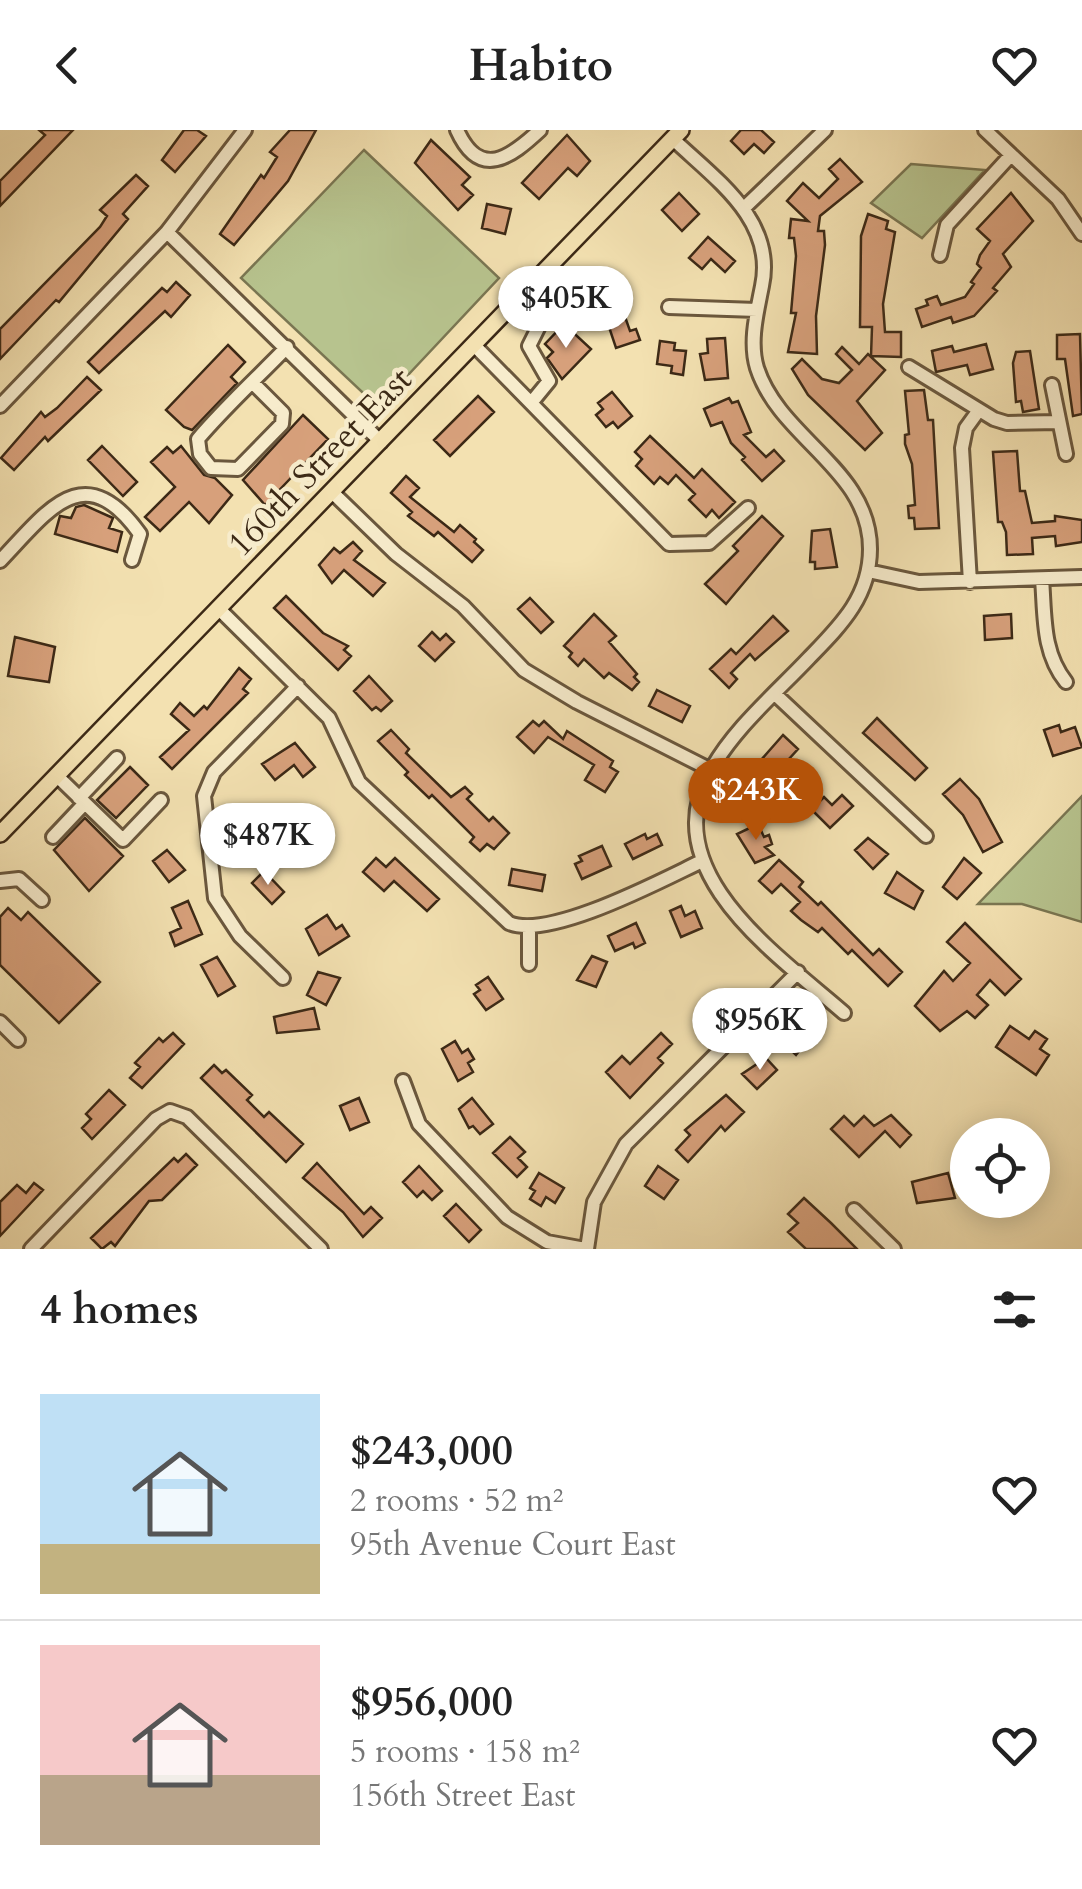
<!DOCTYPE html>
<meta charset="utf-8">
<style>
:root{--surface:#fff;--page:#f2f2f2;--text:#222;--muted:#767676;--line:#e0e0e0;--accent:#b45309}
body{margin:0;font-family:Cardo,serif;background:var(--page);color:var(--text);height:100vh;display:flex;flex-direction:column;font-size:38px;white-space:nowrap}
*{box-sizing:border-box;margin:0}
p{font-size:32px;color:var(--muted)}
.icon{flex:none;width:55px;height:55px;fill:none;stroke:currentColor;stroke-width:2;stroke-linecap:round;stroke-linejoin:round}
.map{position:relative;height:1119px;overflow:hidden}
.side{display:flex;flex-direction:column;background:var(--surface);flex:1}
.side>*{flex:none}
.buttons{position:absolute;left:950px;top:988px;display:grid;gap:20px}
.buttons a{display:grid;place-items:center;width:100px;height:100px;border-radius:50%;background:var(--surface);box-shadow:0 5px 25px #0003;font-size:50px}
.price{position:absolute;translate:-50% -85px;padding:0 22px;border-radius:35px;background:#fff;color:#222;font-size:32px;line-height:65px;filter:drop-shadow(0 2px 5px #0008)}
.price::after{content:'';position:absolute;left:50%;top:60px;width:30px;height:22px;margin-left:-15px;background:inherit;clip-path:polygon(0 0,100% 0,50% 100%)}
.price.current{background:var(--accent);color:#fff}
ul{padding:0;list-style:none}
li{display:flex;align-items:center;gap:30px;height:250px;padding:0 40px}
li+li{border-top:2px solid var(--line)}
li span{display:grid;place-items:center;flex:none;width:280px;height:200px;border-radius:0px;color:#555}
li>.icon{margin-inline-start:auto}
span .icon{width:120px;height:120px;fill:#fffc;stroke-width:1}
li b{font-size:42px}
h2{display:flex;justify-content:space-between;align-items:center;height:120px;padding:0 40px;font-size:42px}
header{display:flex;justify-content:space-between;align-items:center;height:130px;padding:0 40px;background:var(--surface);font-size:45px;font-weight:700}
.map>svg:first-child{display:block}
</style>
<header><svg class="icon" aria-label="back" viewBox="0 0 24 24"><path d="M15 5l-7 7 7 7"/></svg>Habito<svg class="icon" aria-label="heart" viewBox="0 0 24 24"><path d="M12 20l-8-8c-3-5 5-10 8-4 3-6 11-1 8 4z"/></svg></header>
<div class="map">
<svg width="1082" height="1119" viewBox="0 0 1082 1119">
<rect width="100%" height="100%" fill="#f3e1b1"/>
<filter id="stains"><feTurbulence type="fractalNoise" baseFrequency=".002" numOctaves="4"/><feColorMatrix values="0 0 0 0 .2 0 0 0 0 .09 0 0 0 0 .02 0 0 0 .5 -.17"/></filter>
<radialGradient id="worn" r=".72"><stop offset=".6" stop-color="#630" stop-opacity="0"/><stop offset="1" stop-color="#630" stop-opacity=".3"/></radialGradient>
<path fill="#b7c38e" stroke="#7a7652" stroke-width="2.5" d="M364,20L499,148L378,277L241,148Z
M911,34L985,40L922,108L871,73Z
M1082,666V792L1022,774H978Z"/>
<path fill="#d7a07b" stroke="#3c2916" stroke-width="2.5" d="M39,0H73L0,76V51L45,5Z
M184,0H197L206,6L175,42L162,30Z
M290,0H316L288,51L234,115L220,104L261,45L264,48L277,27L270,22Z
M741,0H761L774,12L764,23L754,14L744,24L731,11Z
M567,5L590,31L577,46L568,38L539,69L522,53Z
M431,10L470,47L462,55L473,65L458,80L415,33Z
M840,29L862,52L820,86L818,101H824L825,115L816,186L817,224L788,222L796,183H791L796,126L794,108H789L791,89L808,91L787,71L803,53L819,68L838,49L829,39Z
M136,45L148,56L123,84L128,89L59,172L56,170L0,229V199L100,97L107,86L100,80Z
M679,63L699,84L682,101L662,80Z
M1011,63L1033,91L1003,124L1011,137L993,158L997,161L974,186L953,193L951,187L922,197L916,179L928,175L926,170L937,166L941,175L965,167L974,154L971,152L981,138L977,134L980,125L990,111L977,99Z
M487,74L511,79L505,104L482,98Z
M868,84L888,91L886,99L895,102L883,174L885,202H901V227L871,226L872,197H860L861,106Z
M708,107L735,131L725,142L711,129L702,139L689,128Z
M597,139L614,145L610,156L625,161L621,174L589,163Z
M176,152L190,165L171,187L165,181L99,243L88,232L162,158L167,162Z
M624,184L630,201L636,199L640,210L616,218L607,191Z
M564,194L591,219L562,249L547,228L553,222L545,214Z
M1080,204L1082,284L1073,286L1065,229H1057V205Z
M725,208L728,248L705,250L700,224L708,223L707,209Z
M660,211L675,213L674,220L686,221L683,245L671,243L672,236L657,234Z
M986,214L993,239L970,245L967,235L936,242L932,221L952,216L954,222Z
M228,215L245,232L231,247L237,253L192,300L184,297L166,280Z
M842,217L859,234L868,224L885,240L857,271L882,303L865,320L808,265L792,239L802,229L822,249L839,253L852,240L836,224Z
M1030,221L1039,279L1023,282L1021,271L1016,272L1013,233L1016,222Z
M87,247L101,260L48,311L45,307L14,340L1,328L41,282L45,287L57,278Z
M924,260L928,290H933L939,398L915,399L914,388H909L908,376L915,375L912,334L905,314V305L909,304L905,261Z
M612,262L632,286L618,298L613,292L606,297L596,285L603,279L598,273Z
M478,266L494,282L450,326L434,310Z
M729,268L732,273L738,271L751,302L744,305L766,327L774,320L784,331L762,351L742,330L745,327L731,313L722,292L711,296L704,279Z
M303,285L328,309L265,375L243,350Z
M650,306L694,348L702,339L735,372L719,388L712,380L706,387L689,370L695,364L676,345L668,354L660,347L654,354L636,336L642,329L635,322Z
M102,316L137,352L123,366L88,330Z
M181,316L204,345L215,348L232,365L209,393L189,372L160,401L145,387L175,357L151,332L167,317L173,323Z
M1017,321L1020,361H1025L1032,393L1055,391V386L1082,390V412L1056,416L1055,406L1032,408L1033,424L1007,425L1006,402L1002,392H998L993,322Z
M406,346L419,358L410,367L454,402L460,395L476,409L474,412L483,420L472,432L438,402L434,406L408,386L412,382L391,363Z
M84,375L113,388L109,398L122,402L117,422L55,404L60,386L71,388L76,377Z
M762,386L783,406L726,474L705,454L738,421L733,416Z
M830,399L837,437L815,439V432H810L812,401Z
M353,412L362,421L354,430L385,453L373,466L344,440L332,453L319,435L334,418L340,423Z
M286,466L323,503L348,516L344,520L351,526L338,540L274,478Z
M530,468L553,492L541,503L518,479Z
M594,484L616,506L609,512L637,544L634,547L639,552L632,560L609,543L604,548L584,529L578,536L569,527L572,523L564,516Z
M1011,484L1012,508L985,510L984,486Z
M773,486L788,501L755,530L750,524L731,543L737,549L729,558L710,539L731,519L736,524Z
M432,502L440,510L446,504L454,512L435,531L419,516Z
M15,507L55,517L49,552L8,546Z
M239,538L251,549L243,559L248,563L172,639L160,627L189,600L171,584L180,573L194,586L204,576L207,579Z
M369,546L392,571L381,581L376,577L372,580L354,561Z
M657,560L690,576L682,592L649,576Z
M877,588L927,638L915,650L863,603Z
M533,591L539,596L544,591L563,609L567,601L613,631L610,637L618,642L605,662L585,650L594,635L548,607L534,623L517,607Z
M1059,595L1061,602L1075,597L1082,617L1053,626L1044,600Z
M391,600L409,619L406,623L451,667L465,657L472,664L467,669L489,691L493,687L509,703L494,719L487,714L480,721L470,712L474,707L432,665L429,668L405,645L408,642L378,611Z
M783,605L798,619L789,629L793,633L776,644L761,630Z
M295,613L315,637L303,647L294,635L275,650L262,634Z
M130,637L148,655L116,688L97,670Z
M739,648L767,659L756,686L738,679L743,665L734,661Z
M960,649L979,669L1002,712L983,722L963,685L943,664Z
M842,665L853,676L830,698L806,674L814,677L824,667L832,675Z
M260,679L263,708L244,710L237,682Z
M85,688L123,726L89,761L54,720Z
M758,694L764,707L769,705L772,714L765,717L774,725L755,733L737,704Z
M645,704L647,709L657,704L662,715L633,729L625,714Z
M868,708L888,724L873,739L855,720Z
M602,716L611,736L582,749L575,734L582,731L579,726Z
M167,720L185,740L169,752L153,731Z
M376,728L386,737L395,728L439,769L427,781L394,751L384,761L363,742Z
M964,728L981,743L957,769L943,757Z
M779,730L803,752L799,757L818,775L821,772L873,825L879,819L902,842L888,856L852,820L848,824L822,798L818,802L801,790L791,781L800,772L781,754L772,763L759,751Z
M512,739L545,745L542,761L509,755Z
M264,741L284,762L272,774L252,753Z
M897,742L923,761L914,779L885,763Z
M188,771L202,804L175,816L170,803L181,798L172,778Z
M681,776L685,786L695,781L702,798L681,807L670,781Z
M8,778L21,790L28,782L100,852L59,893L0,835V787Z
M327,785L336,799L342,795L349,806L319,825L306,799Z
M636,793L645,813L635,818L633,813L615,821L608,806Z
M965,793L1021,849L1005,865L990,850L977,865L988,875L975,888L967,881L940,901L915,876L944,841L953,851L970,833L947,812Z
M592,826L607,832L596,857L577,850Z
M217,827L235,856L218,866L201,835Z
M318,842L340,848L326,875L307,865Z
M488,847L503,869L486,880L474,864L480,860L476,855Z
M314,878L319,899L277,903L274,887Z
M809,883L821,894L796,925L775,905L798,886L802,890Z
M1010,896L1029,909L1035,901L1047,909L1040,919L1049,925L1036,945L996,917Z
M173,903L184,914L142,958L130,948L140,937L135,933L159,908L163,912Z
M661,903L672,914L658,928L663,933L630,968L606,942L622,926L630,934Z
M455,911L462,923L468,919L474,929L468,933L473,942L458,951L442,919Z
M766,928L777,940L757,959L742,944Z
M214,935L222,943L226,940L252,965L247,970L264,987L269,982L303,1014L286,1032L201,948Z
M109,960L125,975L92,1009L82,998L91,989L86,984Z
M726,965L744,982L725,1001L721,996L688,1032L676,1020L690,1005L685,1000Z
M359,968L369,992L350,1000L340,976Z
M472,968L493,994L480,1004L473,996L469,998L459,979Z
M891,985L911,1005L900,1017L885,1001L859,1027L831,999L844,986L854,996L864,986L874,996Z
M510,1007L525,1022L518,1028L527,1037L517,1047L493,1023Z
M186,1024L197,1035L162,1070L149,1071L115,1116L111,1112L102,1119L91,1108L174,1028L178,1032Z
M317,1033L364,1084L371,1077L382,1088L363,1107L343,1082L303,1048Z
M419,1036L442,1061L432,1070L423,1061L417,1067L403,1052Z
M658,1036L678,1050L664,1069L645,1056Z
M539,1043L564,1058L555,1073L546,1067L541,1076L530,1069L535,1061L530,1058Z
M948,1043L955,1068L917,1073L912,1052Z
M34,1053L43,1060L0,1106V1072L17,1055L26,1063Z
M804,1068L831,1093L857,1119H806L788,1102L798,1093L788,1084Z
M456,1074L481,1100L469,1112L444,1086Z"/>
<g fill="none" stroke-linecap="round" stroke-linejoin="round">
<g stroke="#6a573d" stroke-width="18">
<path id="minor" d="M457,0C480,51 511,27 540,0
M985,0L1058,69L1082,104
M673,9C715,49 776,90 762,156C757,182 749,212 757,238C780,309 870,339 870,419C870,467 840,496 809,528C776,563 733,599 710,642C654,742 779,826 844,883
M745,77L825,0
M167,102L381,312
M940,125L947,95L1011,25
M525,161L544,186L529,216L549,251L531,273
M669,177L757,180
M474,215L669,414L709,413L748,378
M909,237L994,289L1007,293L1059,292
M252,252L283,283L282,294L238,339L211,338L200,324L198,309C225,277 257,248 287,217
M1052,255L1066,324
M0,276L167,102L245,0
M332,362L396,424L463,476L524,540L577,572L711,640
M0,431C47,382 84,325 140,404L132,430
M868,441L919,452L1082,447
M1042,449C1045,486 1042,522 1066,552
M970,452L962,318L966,298L979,280
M220,480L329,588L359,652L509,793C549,810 660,751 700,732
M776,565L926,706
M56,645L123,710L161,670
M79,668L117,628
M53,707L85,673
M0,751L19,749L42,770
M529,799V834
M283,848L240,806L215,768L204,666L214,642L298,556
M0,892L18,910
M403,951L419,994L507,1087L547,1112L585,1119
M854,1080L894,1119
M31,1119L156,989L170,981L187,987L321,1119
M587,1119L594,1072L626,1014L798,842"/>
</g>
<g stroke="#3c2916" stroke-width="20">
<path id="major" d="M0,704L681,0"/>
</g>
<use href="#minor" stroke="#f7eccc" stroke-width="12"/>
<use href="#major" stroke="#f3e1b1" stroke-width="15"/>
</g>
<g text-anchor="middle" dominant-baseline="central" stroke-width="9" stroke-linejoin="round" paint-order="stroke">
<g font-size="35" fill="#3c2916" stroke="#f7eccc">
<text transform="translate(320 332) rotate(-46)">160th Street East</text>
</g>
</g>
<rect width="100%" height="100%" filter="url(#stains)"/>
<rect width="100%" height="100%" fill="url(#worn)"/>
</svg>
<div class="buttons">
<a><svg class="icon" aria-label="locate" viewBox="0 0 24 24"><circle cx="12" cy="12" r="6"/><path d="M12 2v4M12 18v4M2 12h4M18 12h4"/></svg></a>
</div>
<b class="price" style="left:566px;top:221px">$405K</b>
<b class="price current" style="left:756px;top:713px">$243K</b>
<b class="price" style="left:268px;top:758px">$487K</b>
<b class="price" style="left:760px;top:943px">$956K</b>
</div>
<section class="side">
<h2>4 homes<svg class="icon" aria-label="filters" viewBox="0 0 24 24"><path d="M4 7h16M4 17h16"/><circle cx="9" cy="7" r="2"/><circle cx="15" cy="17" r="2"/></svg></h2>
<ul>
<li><span style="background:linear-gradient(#bfe0f5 75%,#c2b280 0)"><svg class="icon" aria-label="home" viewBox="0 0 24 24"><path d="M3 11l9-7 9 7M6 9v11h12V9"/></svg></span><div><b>$243,000</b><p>2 rooms · 52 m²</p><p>95th Avenue Court East</p></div><svg class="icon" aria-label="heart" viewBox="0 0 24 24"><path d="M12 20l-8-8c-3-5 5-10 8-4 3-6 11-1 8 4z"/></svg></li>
<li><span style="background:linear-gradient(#f6c9c9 65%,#b9a48a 0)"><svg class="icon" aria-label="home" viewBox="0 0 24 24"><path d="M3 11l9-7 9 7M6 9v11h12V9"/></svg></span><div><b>$956,000</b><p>5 rooms · 158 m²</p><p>156th Street East</p></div><svg class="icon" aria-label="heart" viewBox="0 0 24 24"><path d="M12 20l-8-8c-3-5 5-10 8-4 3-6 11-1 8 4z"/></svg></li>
</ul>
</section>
